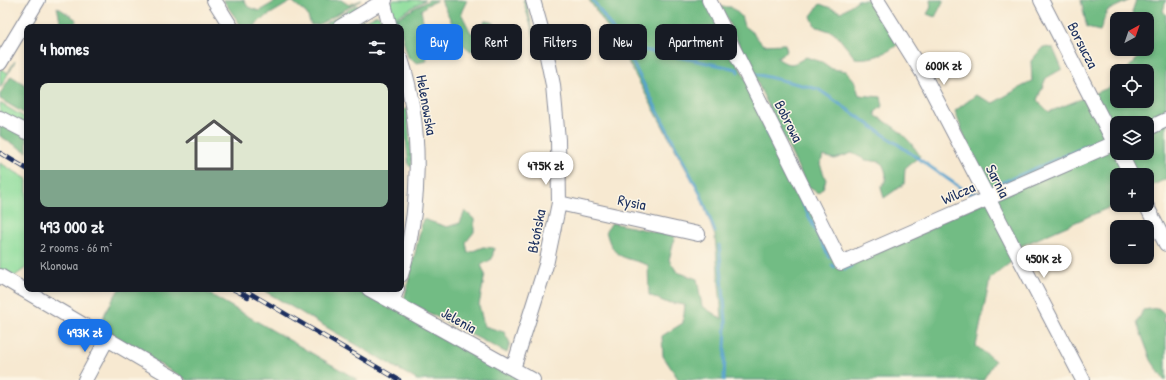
<!DOCTYPE html>
<meta charset="utf-8">
<style>
:root{--surface:#171b24;--page:#20242c;--text:#f1f3f6;--muted:#9ea1a6;--line:#363941;--accent:#1a73e8}
body{margin:0;font-family:"Patrick Hand",sans-serif;background:var(--page);color:var(--text);height:100vh;display:flex;flex-direction:column;font-size:15px;white-space:nowrap}
*{box-sizing:border-box;margin:0}
p{font-size:13px;color:var(--muted)}
.icon{flex:none;width:22px;height:22px;fill:none;stroke:currentColor;stroke-width:2;stroke-linecap:round;stroke-linejoin:round}
.map{position:relative;flex:1;overflow:hidden}
.details{position:absolute;left:24px;top:24px;width:380px;height:268px;display:flex;flex-direction:column;background:var(--surface);border-radius:8px;box-shadow:0 2px 6px #0003}
.details>*{flex:none}
.guide{position:absolute;left:416px;top:24px;width:380px;height:36px;display:flex;gap:8px}
.needle{width:26px;rotate:40deg}
.buttons{position:absolute;left:1110px;top:12px;display:grid;gap:8px}
.buttons a{display:grid;place-items:center;width:44px;height:44px;border-radius:8px;background:var(--surface);box-shadow:0 2px 6px #0003;font-size:20px}
.price{position:absolute;translate:-50% -34px;padding:0 9px;border-radius:14px;background:#fff;color:#222;font-size:13px;line-height:26px;filter:drop-shadow(0 1px 2px #0008)}
.price::after{content:'';position:absolute;left:50%;top:24px;width:12px;height:9px;margin-left:-6px;background:inherit;clip-path:polygon(0 0,100% 0,50% 100%)}
.price.on{background:var(--accent);color:#fff}
ul{padding:0;list-style:none}
li{display:grid;align-content:center;gap:8px;height:212px;padding:0 16px}
li+li{border-top:1px solid var(--line)}
li span{display:grid;place-items:center;height:124px;border-radius:8px;color:#555}
li>.icon{margin-inline-start:auto}
span .icon{width:72px;height:72px;fill:#fffc;stroke-width:1}
li b{font-size:17px}
h2{display:flex;justify-content:space-between;align-items:center;height:48px;padding:0 16px;font-size:17px}
.pill{padding:0 14px;border-radius:8px;background:var(--surface);box-shadow:0 2px 6px #0003;font-size:14px;line-height:36px}
.pill.on{background:var(--accent);color:#fff}
.map>svg:first-child{display:block}
</style>
<div class="map">
<svg width="1166" height="380" viewBox="0 0 1166 380">
<rect width="100%" height="100%" fill="#fcf5e5"/>
<filter id="ink" filterUnits="userSpaceOnUse"><feTurbulence type="fractalNoise" baseFrequency=".025" numOctaves="2"/><feDisplacementMap in="SourceGraphic" scale="8" xChannelSelector="R" yChannelSelector="G"/><feConvolveMatrix kernelMatrix="1 2 1 2 8 2 1 2 1" color-interpolation-filters="sRGB"/></filter>
<filter id="wash" filterUnits="userSpaceOnUse"><feTurbulence type="fractalNoise" baseFrequency=".012" numOctaves="4" result="noise"/><feDisplacementMap in="SourceGraphic" scale="16" xChannelSelector="R" yChannelSelector="G"/><feGaussianBlur stdDeviation="0.9" result="paint"/><feColorMatrix in="noise" values="0 0 0 0 0 0 0 0 0 0 0 0 0 0 0 0 0 1.4 0 .05"/><feComposite in="paint" operator="in"/></filter>
<g filter="url(#wash)">
<rect width="100%" height="100%" fill="#f7e9d1"/>
<path fill="#8edd9c" stroke="#54867d" d="M393,0H425L396,17L399,27H394L389,11L391,1Z
M523,0H525L526,3L535,39Z
M357,5L359,7L326,27H320Z
M377,15L380,17L384,27H349L363,19L364,21Z
M15,61L0,88V72L1,69L8,73Z
M0,103L27,119V127L0,113Z
M407,109L412,166H409L403,110Z
M0,163L27,179V267L12,278L0,273Z"/>
<path fill="#72bc84" stroke="#467671" fill-rule="evenodd" d="M223,0H244L248,7L259,11L278,0H341L349,5L362,0L318,25H311L307,14L292,1L262,19L255,25L256,27H242Z
M429,0H438L427,5L421,10L424,26L430,32L424,37L427,61L417,63L408,57L397,18Z
M441,0H467L461,13L471,33H478L485,20L495,24L493,32L484,35L482,46L471,51L462,44L449,49L447,44C461,29 447,16 441,0Z
M589,0H706L838,263L992,199L971,155L955,111L976,95L993,103L1032,81L1031,61L1043,47L1053,48L1062,69L1046,78L1037,100L1049,112L1108,88L1117,79V101H1147V71H1125L1148,48L1147,19H1135L1132,12L1136,0H1166L1163,11L1166,15V179L1147,188V175H1117V204L1021,246L1011,262L990,279L976,346L995,361L983,380H679L663,356L662,336L683,323L685,305L665,302L649,295L648,265C623,256 613,260 606,231L612,223L675,236L669,260L677,272L697,279L702,306L722,319L715,236L700,195L618,43ZM1117,123H1147V153H1117Z
M858,0H872L898,44C887,54 870,60 855,58L835,33L815,26L811,16L820,4L841,12Z
M930,0H944L935,17L927,14L931,7Z
M1081,0H1130L1107,11L1100,31L1087,28Z
M57,7L77,20L72,27H57L60,20Z
M721,7H731L741,16L744,26L754,34L763,45L785,44L787,51L777,58C790,67 793,65 806,57L822,62L832,69L846,71L854,80L859,95L881,97L883,106L875,112L876,116C896,127 908,137 920,156L905,168L904,184L884,198L881,188C888,178 887,172 881,162L866,160L852,153L835,159L823,156L820,164L826,180L823,188L818,193L807,186Z
M11,76L27,86V115L0,99V94Z
M0,123L27,137V152L0,136Z
M465,211L474,219V232L466,242L468,253L483,247L494,248L492,259L481,265L485,274L479,305L484,326L504,332L510,343L507,353L404,300L423,219L447,227L460,223Z
M119,289H201L358,380H187L100,330L105,313Z
M261,289H359L526,380H417Z
M1158,308L1165,314L1163,322H1166V380H1164L1151,360L1137,323L1143,310Z"/>
<g fill="none" stroke-linecap="round" stroke-linejoin="round">
<path stroke="#56a2ce" stroke-width="3" d="M593,0L624,46L701,195L715,232
M624,46L737,69L738,72
M751,73L818,89L955,184L970,194L978,193
M1141,123L1166,112
M767,131L829,257
M992,187L1106,138
M719,245L726,322L724,380
M832,265L834,267
M845,269L851,266"/>
</g>
</g>
<g filter="url(#ink)">
<g fill="none" stroke-linecap="round" stroke-linejoin="round">
<g stroke="#898c98" stroke-width="16">
<path id="minor" d="M214,0L231,27
M383,0L390,27
M709,0L841,263L1117,142
M877,0L922,72L1083,380
M1041,0L1117,148
M340,27L385,0
M401,59C423,126 421,209 401,275
M0,63L38,0
M0,118L27,132
M1147,129L1166,120
M1120,153L1131,175
M559,203L698,234
M1146,205L1166,244
M0,276L177,380
M369,289L533,380
M392,302L397,289
M513,369L546,265L559,203L558,140L553,85L542,32L533,0
M85,380L107,339"/>
</g>
<use href="#minor" stroke="#fff" stroke-width="14"/>
<g stroke="#1b2f5e" stroke-width="4.5">
<path id="rail" d="M0,153L27,169
M233,289L248,297
M243,289L399,380"/>
</g>
<use href="#rail" stroke="#fcf5e5" stroke-width="3" stroke-dasharray="9" stroke-linecap="butt"/>
</g>
</g>
<g text-anchor="middle" dominant-baseline="central" stroke-width="3" stroke-linejoin="round" paint-order="stroke">
<g font-size="15" fill="#1b2f5e" stroke="#fcf5e5">
<text transform="translate(1083 45) rotate(63)">Borsucza</text>
<text transform="translate(427 105) rotate(80)">Helenowska</text>
<text transform="translate(789 121) rotate(63)">Bobrowa</text>
<text transform="translate(998 181) rotate(63)">Sarnia</text>
<text transform="translate(958 193) rotate(-24)">Wilcza</text>
<text transform="translate(632 202) rotate(12)">Rysia</text>
<text transform="translate(536 231) rotate(-79)">Błońska</text>
<text transform="translate(459 320) rotate(29)">Jelenia</text>
</g>
</g>
</svg>
<div class="buttons">
<a><svg class="needle" viewBox="-14 -14 28 28"><path d="M0-13l5 13h-10z" fill="#e53935"/><path d="M0 13l5-13h-10z" fill="#9ea1a6"/></svg></a>
<a><svg class="icon" aria-label="locate" viewBox="0 0 24 24"><circle cx="12" cy="12" r="6"/><path d="M12 2v4M12 18v4M2 12h4M18 12h4"/></svg></a>
<a><svg class="icon" aria-label="layers" viewBox="0 0 24 24"><path d="M12 4l9 5-9 5-9-5zM3 14l9 5 9-5"/></svg></a>
<a>+</a>
<a>−</a>
</div>
<b class="price" style="left:944px;top:86px">600K zł</b>
<b class="price" style="left:546px;top:186px">475K zł</b>
<b class="price" style="left:1044px;top:279px">450K zł</b>
<b class="price on" style="left:85px;top:353px">493K zł</b>
<div class="guide">
<a class="pill on">Buy</a>
<a class="pill">Rent</a>
<a class="pill">Filters</a>
<a class="pill">New</a>
<a class="pill">Apartment</a>
</div>
<section class="details">
<h2>4 homes<svg class="icon" aria-label="filters" viewBox="0 0 24 24"><path d="M4 7h16M4 17h16"/><circle cx="9" cy="7" r="2"/><circle cx="15" cy="17" r="2"/></svg></h2>
<ul>
<li><span style="background:linear-gradient(#dfe7d0 70%,#7fa58c 0)"><svg class="icon" aria-label="home" viewBox="0 0 24 24"><path d="M3 11l9-7 9 7M6 9v11h12V9"/></svg></span><div><b>493 000 zł</b><p>2 rooms · 66 m²</p><p>Klonowa</p></div></li>
</ul>
</section>
</div>
